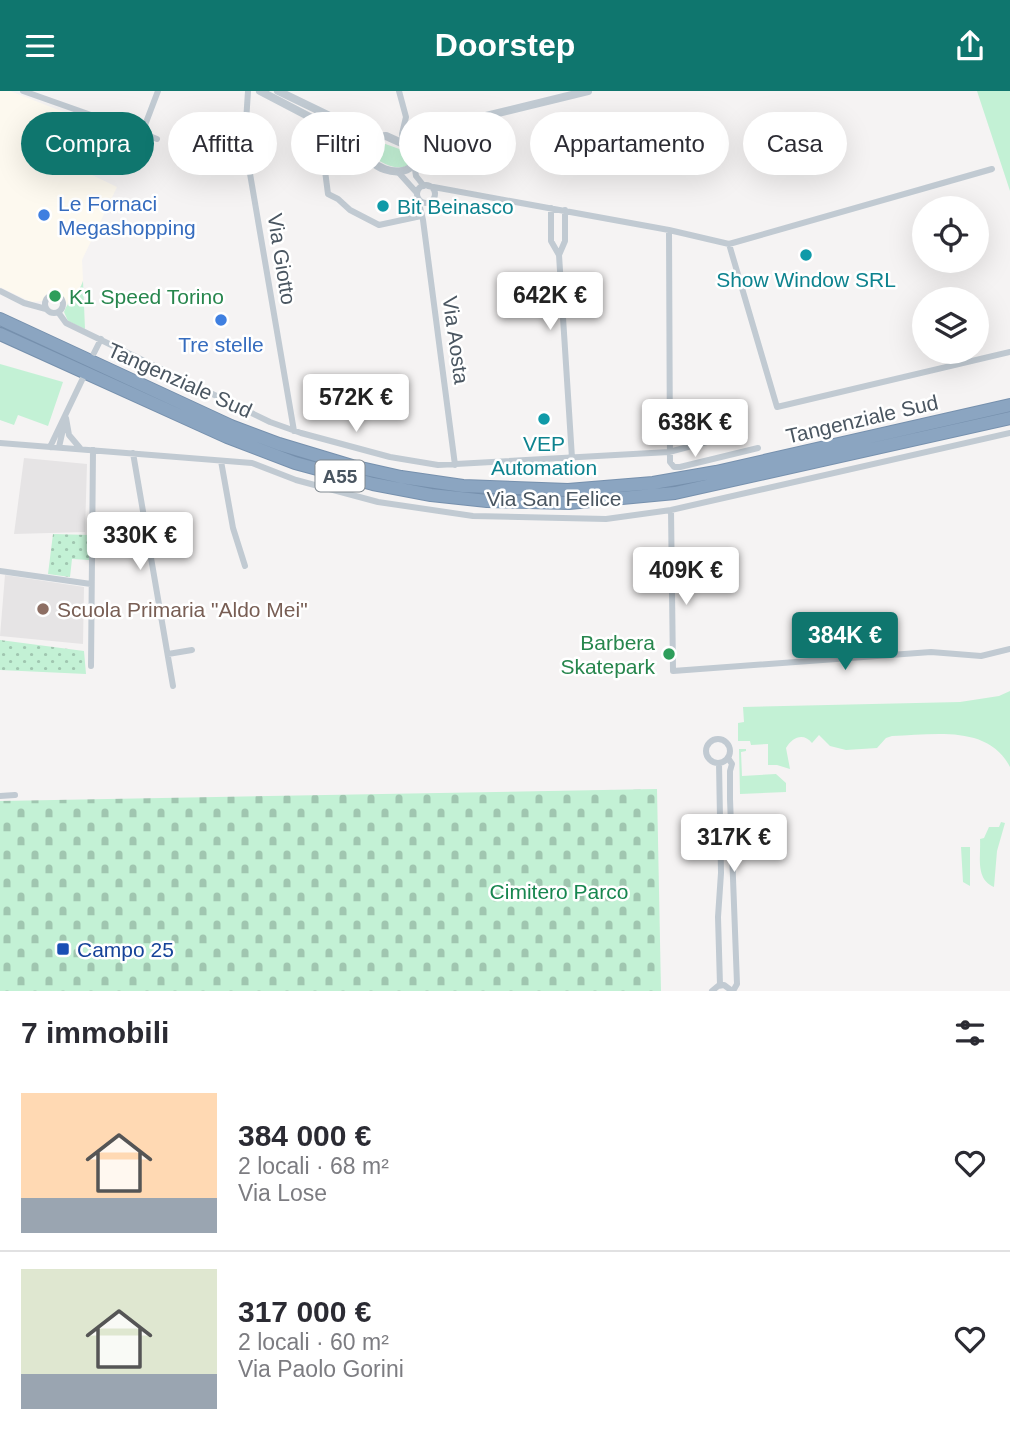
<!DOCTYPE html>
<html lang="it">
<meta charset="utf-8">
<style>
:root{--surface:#fff;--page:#f7f7f7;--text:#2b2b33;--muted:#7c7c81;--line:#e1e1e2;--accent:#0f766e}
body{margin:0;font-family:Arial,sans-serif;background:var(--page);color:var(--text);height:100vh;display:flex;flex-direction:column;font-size:26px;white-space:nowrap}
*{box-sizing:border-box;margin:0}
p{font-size:23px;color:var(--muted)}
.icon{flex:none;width:38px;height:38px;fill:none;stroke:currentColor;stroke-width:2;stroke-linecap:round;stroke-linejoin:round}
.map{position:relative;height:900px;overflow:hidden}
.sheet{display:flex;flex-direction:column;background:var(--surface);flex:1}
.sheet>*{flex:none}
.top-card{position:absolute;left:21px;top:21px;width:970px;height:63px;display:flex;gap:14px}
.tools{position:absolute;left:912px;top:105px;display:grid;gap:14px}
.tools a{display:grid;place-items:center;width:77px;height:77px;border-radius:50%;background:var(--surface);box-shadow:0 7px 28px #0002;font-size:35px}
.price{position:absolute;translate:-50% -60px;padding:0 16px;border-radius:7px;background:#fff;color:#222;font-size:23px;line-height:46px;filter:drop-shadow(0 2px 4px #0008)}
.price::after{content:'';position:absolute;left:50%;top:42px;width:21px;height:16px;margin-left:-10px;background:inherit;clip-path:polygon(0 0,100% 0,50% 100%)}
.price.current{background:var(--accent);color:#fff}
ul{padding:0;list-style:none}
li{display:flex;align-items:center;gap:21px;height:175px;padding:0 21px}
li+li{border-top:2px solid var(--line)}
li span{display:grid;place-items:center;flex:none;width:196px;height:140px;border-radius:0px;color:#555}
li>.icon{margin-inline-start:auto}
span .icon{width:84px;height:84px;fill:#fffc;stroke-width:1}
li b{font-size:30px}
h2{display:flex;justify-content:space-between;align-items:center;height:84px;padding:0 21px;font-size:30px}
.chip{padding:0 24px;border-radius:32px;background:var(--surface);box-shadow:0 7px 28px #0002;font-size:24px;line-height:63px}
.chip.current{background:var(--accent);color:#fff}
header{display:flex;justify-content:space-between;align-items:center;height:91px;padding:0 21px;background:var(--accent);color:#fff;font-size:32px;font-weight:800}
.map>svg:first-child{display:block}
</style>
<header><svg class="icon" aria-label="menu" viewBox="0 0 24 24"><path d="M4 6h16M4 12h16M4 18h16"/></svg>Doorstep<svg class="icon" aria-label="share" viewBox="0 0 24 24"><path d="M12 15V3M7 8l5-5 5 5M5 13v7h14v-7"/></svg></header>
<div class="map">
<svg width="1010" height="900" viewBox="0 0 1010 900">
<defs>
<pattern id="cemetery-stones" width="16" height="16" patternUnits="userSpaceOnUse" patternTransform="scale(1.75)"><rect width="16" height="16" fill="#c3f1d5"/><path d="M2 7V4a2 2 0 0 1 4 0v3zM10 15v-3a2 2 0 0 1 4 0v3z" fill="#a0c6b0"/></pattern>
<pattern id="park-dots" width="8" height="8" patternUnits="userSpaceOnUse" patternTransform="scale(1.75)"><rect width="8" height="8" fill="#c3f1d5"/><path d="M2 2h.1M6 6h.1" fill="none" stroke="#a0c6b0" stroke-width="1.8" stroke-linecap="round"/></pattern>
</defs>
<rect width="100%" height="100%" fill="#f5f3f3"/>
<path fill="#fdf9ef" d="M0,0H10L74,25L59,68L117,96L82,169L83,189L80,198L66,214L62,206L56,203L48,204L42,210L31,211L0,196Z"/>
<path fill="#e6e4e5" d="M24,367L87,373L85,441L14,443Z
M5,484L84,496L83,553L0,545Z"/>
<path fill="#c3f1d5" d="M977,0H1010V100Z
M377,50L405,60L410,66L408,74C398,81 383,72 372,66L370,56Z
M83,190L85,238L68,230L64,221C68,209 79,203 83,190Z
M0,273L63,291L48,335L18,324L14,334L0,329Z
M1010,600V676C988,633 933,644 892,645L886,647L877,657L846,659L830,655L819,644L812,652C803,641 792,647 786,657L790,678L777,674H768V653L751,654L750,650H738V632L744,631L743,616L960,611L999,605Z
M739,658H746V660L741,661L742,685L776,683L786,692V701L740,703Z
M1001,731L1005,732L997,760L994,796C975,788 981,766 980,748L984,747L989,736H999Z
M961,756H970V795L963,791Z"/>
<path fill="url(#cemetery-stones)" d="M657,698L661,900H0V710Z"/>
<path fill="url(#park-dots)" d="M53,443L90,444L89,469L72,468L70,486L48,483Z
M0,549L84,560L86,583L0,579Z"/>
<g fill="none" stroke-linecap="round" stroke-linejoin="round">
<g stroke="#7690ad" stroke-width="14">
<path id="motorway" d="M0,228L231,335L279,353L352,375L401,386L463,395L568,399L653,392L716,381L1010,314
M0,243L227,346L295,372L373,393L431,404L487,410L569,412L675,402L1010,327"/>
</g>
<path stroke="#c1cad2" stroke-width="6" d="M23,0L142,42L158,0
M248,0L245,47L248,71L294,340
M399,0L406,26L402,43L403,52
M338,40L324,72L328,103L338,108L350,119L379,134L421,125
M142,42L157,48
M414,72L416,85L424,95
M399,82L417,102
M417 103a9 9 0 1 1 18 0a9 9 0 1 1-18 0Z
M428,95L669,139L729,153L992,78
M418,108L423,129L455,374
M551,117V150L559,164L572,367
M669,139L670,371L674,376H680L758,357
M729,153L777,316L1010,261
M559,164L565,150V119
M0,200L24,212L46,218
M45 213a9 9 0 1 1 18 0a9 9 0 1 1-18 0Z
M58,221L66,232L270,331L301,342L390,366L438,374L669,361L714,349
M94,262L101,248
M66,327L69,344L80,357
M0,352L252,372L296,389L378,411L473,425L606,428L671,419L1010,342
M50,356L83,287
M59,356L64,334
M133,362L173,595
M221,370L233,437L245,475
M671,419L673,580L931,561L981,565L1010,558
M0,480L91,493
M168,563L192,559
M91,575L93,359
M706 660a12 12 0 1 1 24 0a12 12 0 1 1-24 0Z
M728,667L732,673L730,680V708L737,893L733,900
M719,672L721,782L718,826L720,894
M0,705L15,704
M712,900L718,895L724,894L732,900"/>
<path stroke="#c1cad2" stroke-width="8" d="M260,0L350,47L365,59C368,76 399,88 412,75L415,52L424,40
M278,0L363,41L376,46L386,45L406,54
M404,53L417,42L424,40L588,0"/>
<use href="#motorway" stroke="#8ba5c1" stroke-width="12"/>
</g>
<g fill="#0f9aa8" stroke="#fff" stroke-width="2.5">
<circle cx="383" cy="115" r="7"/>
<circle cx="806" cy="164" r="7"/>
<circle cx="544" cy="328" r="7"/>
</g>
<g fill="#3f7fe0" stroke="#fff" stroke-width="2.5">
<circle cx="44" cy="124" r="7"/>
<circle cx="221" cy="229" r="7"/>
</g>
<g fill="#2e9e5b" stroke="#fff" stroke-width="2.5">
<circle cx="55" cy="205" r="7"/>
<circle cx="669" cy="563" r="7"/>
</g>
<circle fill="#8d6e63" stroke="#fff" stroke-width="2.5" cx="43" cy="518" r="7"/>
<rect fill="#1a4fb4" stroke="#fff" stroke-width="2.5" x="56" y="851" width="14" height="14" rx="3.5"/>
<g text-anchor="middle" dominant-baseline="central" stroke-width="5" stroke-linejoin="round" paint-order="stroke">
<rect fill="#fff" stroke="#808990" stroke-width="2" x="315.5" y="369.5" width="49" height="31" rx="5"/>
<g font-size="19" font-weight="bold" fill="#4a5661">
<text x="340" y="385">A55</text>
</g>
<g font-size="21" fill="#366cbe" stroke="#fff" text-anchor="start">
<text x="58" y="112">Le Fornaci<tspan x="58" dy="24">Megashopping</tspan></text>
<text x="221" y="253" text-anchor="middle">Tre stelle</text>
</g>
<g font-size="21" fill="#0d838f" stroke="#fff">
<text x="397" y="115" text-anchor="start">Bit Beinasco</text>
<text x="806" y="188">Show Window SRL</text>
<text x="544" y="352">VEP<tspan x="544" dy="24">Automation</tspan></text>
</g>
<g font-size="21" fill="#4a5661" stroke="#fff">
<text transform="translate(282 168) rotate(81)">Via Giotto</text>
<text transform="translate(456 249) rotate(82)">Via Aosta</text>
<text transform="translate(180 289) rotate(24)">Tangenziale Sud</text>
<text transform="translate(862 328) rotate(-13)">Tangenziale Sud</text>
<text x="554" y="407">Via San Felice</text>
</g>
<g font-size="21" fill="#27864d" stroke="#fff" text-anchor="start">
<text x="69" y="205">K1 Speed Torino</text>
<text x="655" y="551" text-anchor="end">Barbera<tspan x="655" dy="24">Skatepark</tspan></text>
</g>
<g font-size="21" fill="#785e54" stroke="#fff" text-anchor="start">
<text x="57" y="518">Scuola Primaria "Aldo Mei"</text>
</g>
<g font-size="21" fill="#17864f" stroke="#fff">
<text x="559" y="800">Cimitero Parco</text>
</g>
<g font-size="21" fill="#164399" stroke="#fff" text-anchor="start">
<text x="77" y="858">Campo 25</text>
</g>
</g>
</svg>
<div class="tools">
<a><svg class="icon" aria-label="locate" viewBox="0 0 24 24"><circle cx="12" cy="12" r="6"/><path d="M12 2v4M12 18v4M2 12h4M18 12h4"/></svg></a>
<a><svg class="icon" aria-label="layers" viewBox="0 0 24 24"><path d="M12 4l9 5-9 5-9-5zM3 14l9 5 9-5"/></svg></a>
</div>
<b class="price" style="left:550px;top:241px">642K €</b>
<b class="price" style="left:356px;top:343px">572K €</b>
<b class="price" style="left:695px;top:368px">638K €</b>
<b class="price" style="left:140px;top:481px">330K €</b>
<b class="price" style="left:686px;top:516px">409K €</b>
<b class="price current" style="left:845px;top:581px">384K €</b>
<b class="price" style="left:734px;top:783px">317K €</b>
<div class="top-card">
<a class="chip current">Compra</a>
<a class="chip">Affitta</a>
<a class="chip">Filtri</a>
<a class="chip">Nuovo</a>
<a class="chip">Appartamento</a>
<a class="chip">Casa</a>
</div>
</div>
<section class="sheet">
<h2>7 immobili<svg class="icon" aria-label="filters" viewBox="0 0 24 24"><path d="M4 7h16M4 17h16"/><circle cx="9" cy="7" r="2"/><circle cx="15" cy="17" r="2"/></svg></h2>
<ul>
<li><span style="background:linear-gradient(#ffd9b3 75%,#9aa5b1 0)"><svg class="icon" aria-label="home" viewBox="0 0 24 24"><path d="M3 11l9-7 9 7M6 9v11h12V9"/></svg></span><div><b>384 000 €</b><p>2 locali · 68 m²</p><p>Via Lose</p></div><svg class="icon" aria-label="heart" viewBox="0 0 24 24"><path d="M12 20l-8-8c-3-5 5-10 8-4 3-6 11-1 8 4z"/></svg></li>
<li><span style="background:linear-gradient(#dfe7d0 75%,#9aa5b1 0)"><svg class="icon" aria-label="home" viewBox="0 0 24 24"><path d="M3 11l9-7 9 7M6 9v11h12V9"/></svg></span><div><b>317 000 €</b><p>2 locali · 60 m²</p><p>Via Paolo Gorini</p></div><svg class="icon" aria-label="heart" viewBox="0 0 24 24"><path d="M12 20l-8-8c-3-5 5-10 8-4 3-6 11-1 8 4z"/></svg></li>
</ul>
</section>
